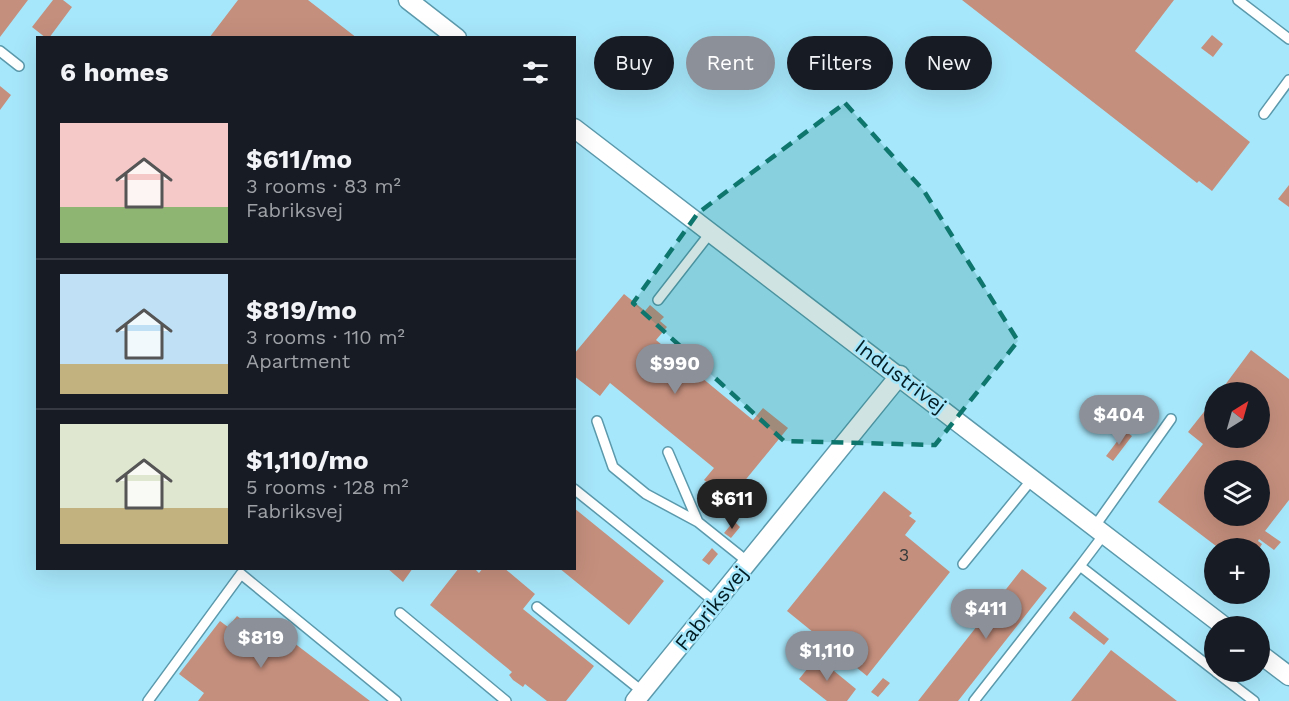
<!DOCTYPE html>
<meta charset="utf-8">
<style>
:root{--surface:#171b24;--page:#20242c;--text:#f1f3f6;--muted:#9ea1a6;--line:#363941;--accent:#8c9099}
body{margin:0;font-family:"Work Sans",sans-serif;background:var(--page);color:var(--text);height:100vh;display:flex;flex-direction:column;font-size:22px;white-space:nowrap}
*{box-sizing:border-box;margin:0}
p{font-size:20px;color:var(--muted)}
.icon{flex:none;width:33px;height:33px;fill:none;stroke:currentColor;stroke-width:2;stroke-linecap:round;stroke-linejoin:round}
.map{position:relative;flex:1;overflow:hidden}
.sheet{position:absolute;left:36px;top:36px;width:540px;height:534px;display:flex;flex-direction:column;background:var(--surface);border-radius:0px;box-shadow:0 6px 24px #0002}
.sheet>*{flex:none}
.top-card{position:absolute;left:594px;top:36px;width:570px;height:54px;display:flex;gap:12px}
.needle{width:39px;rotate:37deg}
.tools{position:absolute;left:1204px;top:382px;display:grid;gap:12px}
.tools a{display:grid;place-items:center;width:66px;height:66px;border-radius:50%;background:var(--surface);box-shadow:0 6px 24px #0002;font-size:30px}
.price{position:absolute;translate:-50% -51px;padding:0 14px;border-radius:21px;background:var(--accent);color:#fff;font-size:20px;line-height:39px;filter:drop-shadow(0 2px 3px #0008)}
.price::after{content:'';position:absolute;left:50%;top:36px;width:18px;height:14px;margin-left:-9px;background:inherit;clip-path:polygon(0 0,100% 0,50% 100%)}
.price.current{background:#222;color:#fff}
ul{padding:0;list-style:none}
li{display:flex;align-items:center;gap:18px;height:150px;padding:0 24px}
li+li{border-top:2px solid var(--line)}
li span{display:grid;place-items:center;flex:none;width:168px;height:120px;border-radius:0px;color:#555}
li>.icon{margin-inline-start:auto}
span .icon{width:72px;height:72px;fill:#fffc;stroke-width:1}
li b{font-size:26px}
h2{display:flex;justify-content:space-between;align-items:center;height:72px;padding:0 24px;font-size:26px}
.tag{padding:0 21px;border-radius:27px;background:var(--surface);box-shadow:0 6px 24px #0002;font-size:21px;line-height:54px}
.tag.current{background:var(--accent);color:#fff}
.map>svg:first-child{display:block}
</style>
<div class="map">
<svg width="1289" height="701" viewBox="0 0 1289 701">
<rect width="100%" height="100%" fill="#a7e7fb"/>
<path fill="#c58f7d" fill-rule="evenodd" d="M0,0H28L0,37Z
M53,0H63L72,7L49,38H46L32,27Z
M238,0H308L357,38H209Z
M962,0H1174L1135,51L1250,142L1212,191L1199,181L1197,183Z
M1212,35L1223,44L1213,57L1201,48Z
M0,86L11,95L0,110Z
M1289,185V207L1278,199Z
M624,294L645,311L650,305L664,317L660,321L667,327L656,340L753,420L763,408L788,428L729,500L704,480L714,468L610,383L600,396L574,376V354Z
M1251,350L1289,379V500L1265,531L1281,542L1274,550L1259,539L1258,541L1262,544L1259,549H1220L1158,502L1203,444L1188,432L1215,398V438H1260V393H1219ZM1215,471H1260V516H1215Z
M1149,403L1154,407L1141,424L1136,420Z
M1125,431L1132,436L1113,461L1106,456Z
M884,491L912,513L909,516L916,521L905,535L950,572L867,676L787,611Z
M574,508L664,581L629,625L559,568H574Z
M734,521L740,527L731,538L724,533Z
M712,548L718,554L709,565L702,560Z
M387,568H413L403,582Z
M459,568H474L479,573L483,568H504L535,594L523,609L594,666L566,701H547L525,684L523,687L513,680L509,675L512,672L430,605Z
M1022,569L1047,588L958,701H918Z
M1074,611L1109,639L1104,645L1069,618Z
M237,616L256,630L264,620L370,701H198L204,693L179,674L220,621L228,627Z
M1111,650L1177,701H1071Z
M826,651L840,663L834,670L820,659Z
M817,657L856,689L847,701H827L799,679Z
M883,678L890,683L878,697L871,692Z"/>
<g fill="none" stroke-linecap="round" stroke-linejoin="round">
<g stroke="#5b99ac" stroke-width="12">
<path id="service" d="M1238,0L1289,39
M0,51L19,66
M1264,114L1289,80
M658,300L711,232
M597,421L613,467L646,494L698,522L668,452
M574,489L715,602
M698,522L748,562
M1095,526L1171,419
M1105,533L1080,566L1215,671
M963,564L1033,478
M537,607L643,692
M400,613L506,701
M1216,672L1254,701
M148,701L241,574L396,701
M974,701L1080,566"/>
</g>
<g stroke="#5b99ac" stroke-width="21">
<path id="minor" d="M408,0L457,38
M574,128L1225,627
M1260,654L1289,676
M635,701L900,375"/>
</g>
<use href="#service" stroke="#fff" stroke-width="9"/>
<use href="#minor" stroke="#fff" stroke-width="18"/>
</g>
<path fill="#0f766e" fill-opacity="0.2" stroke="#0f766e" stroke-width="4.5" stroke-dasharray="12 8" stroke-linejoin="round" d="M845,103L924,191L1018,341L935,445L784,441L633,303L698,213Z"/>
<g text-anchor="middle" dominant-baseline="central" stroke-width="5" stroke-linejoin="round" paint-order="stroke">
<g font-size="18" fill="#343a3a">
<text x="904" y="554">3</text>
</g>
<g font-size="21" fill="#031d24" stroke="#a7e7fb">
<text transform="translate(901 376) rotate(37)">Industrivej</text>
<text transform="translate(711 608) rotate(-51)">Fabriksvej</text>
</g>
</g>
</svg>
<div class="tools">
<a><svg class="needle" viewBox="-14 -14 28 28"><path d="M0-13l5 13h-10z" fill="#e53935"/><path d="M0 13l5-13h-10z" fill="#9ea1a6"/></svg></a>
<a><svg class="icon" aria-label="layers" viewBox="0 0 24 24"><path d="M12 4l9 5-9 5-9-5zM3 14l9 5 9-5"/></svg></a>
<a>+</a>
<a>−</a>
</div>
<b class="price" style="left:675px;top:395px">$990</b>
<b class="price" style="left:1119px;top:446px">$404</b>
<b class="price current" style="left:732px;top:530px">$611</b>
<b class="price" style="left:986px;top:640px">$411</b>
<b class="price" style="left:261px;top:669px">$819</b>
<b class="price" style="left:827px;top:682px">$1,110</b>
<div class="top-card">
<a class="tag">Buy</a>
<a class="tag current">Rent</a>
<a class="tag">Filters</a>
<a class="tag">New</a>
</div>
<section class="sheet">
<h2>6 homes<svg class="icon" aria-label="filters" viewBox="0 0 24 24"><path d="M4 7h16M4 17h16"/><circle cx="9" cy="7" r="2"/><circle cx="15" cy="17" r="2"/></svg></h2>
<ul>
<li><span style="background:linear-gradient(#f6c9c9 70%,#8fb573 0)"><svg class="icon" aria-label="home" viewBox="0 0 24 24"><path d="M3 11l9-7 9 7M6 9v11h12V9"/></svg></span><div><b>$611/mo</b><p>3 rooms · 83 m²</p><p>Fabriksvej</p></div></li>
<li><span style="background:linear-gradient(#bfe0f5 75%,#c2b280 0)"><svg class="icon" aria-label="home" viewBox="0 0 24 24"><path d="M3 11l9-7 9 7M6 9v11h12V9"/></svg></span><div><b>$819/mo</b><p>3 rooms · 110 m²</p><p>Apartment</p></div></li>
<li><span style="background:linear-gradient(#dfe7d0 70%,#c2b280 0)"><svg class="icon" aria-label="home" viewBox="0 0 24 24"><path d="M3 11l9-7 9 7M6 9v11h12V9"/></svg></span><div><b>$1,110/mo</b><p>5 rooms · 128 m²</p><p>Fabriksvej</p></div></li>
</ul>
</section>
</div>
